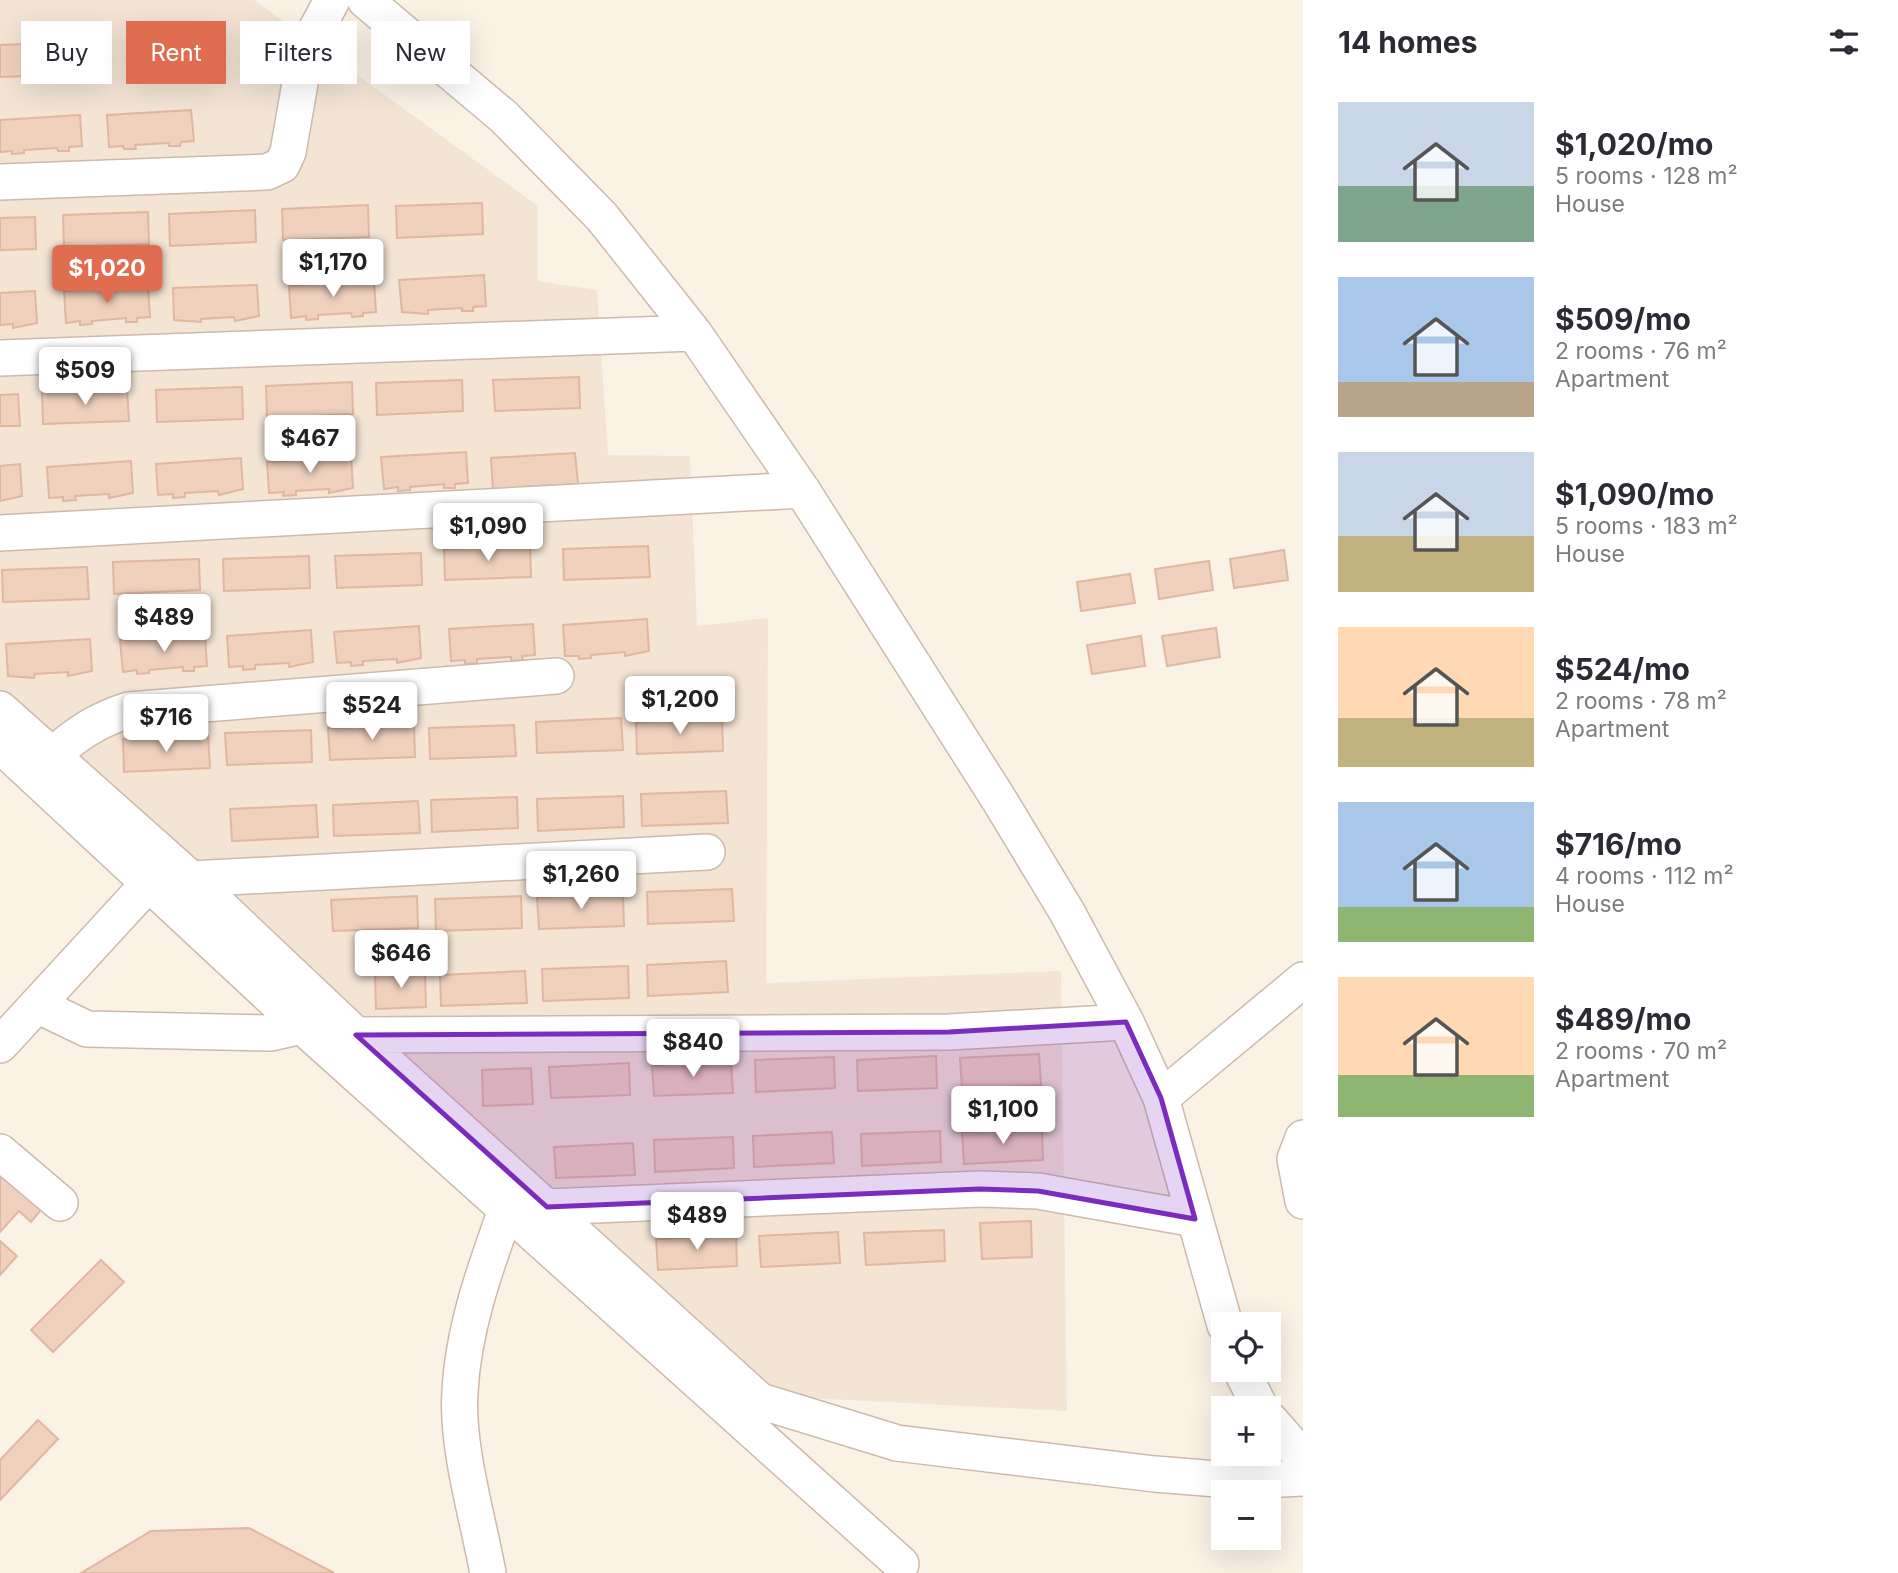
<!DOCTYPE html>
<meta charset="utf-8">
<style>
:root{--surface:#fff;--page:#f2f2f3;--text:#2b2b33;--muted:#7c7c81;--accent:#e06d50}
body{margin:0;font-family:Inter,sans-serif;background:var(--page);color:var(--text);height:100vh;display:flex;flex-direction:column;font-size:26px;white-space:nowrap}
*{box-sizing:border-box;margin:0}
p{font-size:23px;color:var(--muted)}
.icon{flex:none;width:38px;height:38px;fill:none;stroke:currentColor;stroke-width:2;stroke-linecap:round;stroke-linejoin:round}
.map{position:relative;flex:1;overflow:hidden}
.panel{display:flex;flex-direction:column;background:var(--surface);width:595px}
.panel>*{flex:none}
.top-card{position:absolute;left:21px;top:21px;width:665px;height:63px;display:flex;gap:14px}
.tools{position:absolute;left:1211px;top:1312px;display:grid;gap:14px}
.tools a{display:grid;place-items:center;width:70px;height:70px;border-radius:0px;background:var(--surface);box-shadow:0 7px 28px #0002;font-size:35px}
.price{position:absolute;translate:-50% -60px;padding:0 16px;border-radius:7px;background:#fff;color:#222;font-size:23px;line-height:46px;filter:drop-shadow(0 2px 4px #0008)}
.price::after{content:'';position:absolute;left:50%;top:42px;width:21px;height:16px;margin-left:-10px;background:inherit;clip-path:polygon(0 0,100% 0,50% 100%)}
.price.on{background:var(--accent);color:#fff}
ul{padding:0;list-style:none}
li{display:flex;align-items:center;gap:21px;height:175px;padding:0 35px}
li span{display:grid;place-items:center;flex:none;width:196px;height:140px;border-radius:0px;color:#555}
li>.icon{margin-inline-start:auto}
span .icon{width:84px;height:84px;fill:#fffc;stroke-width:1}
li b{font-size:30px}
h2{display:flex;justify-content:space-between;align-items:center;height:84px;padding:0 35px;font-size:30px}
.pill{padding:0 24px;border-radius:0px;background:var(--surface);box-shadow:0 7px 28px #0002;font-size:24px;line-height:63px}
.pill.on{background:var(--accent);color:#fff}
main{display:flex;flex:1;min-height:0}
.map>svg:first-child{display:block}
</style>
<main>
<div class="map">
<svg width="1303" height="1573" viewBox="0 0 1303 1573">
<rect width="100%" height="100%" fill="#fbf2e6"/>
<path fill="#f3e4d4" d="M0,0H254L538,206V281L597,290L608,455L690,456L697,626L768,618L766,983L1061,971L1067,1411L725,1394L0,728Z"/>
<path fill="#f0d1be" stroke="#e1b7a0" stroke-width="2" d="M79,42L80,74L0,77V45Z
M191,110L194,141L181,142L180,146H169V143L135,145L136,149H124L123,146L109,147L107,115Z
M80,115L82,146L69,147V151H58L57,148L24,150V153L12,154V151L0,152V120Z
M482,203L483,234L397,238L396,206Z
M368,205L369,237L283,240L282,209Z
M255,210L256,242L170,246L169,214Z
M148,212L149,244L64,247L63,215Z
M35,217L36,249L0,250V218Z
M484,275L486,306L473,307V311H462V308L428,310V314L402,312L399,280Z
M374,280L376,312L363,313V316L352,317L351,313L318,315V319L306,320V316L291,318L289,286Z
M257,285L259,316L235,321L234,317L201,319V322L174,320L173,288Z
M148,286L150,317L137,318V322H126V318L92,321V324L80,325V321L66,323L64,291Z
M35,291L37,323L13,328V324L0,325V293Z
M579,377L580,408L495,411L493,380Z
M462,380L463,411L377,415L376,383Z
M352,382L353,414L267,418L266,386Z
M242,387L243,419L157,422L156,390Z
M127,389L129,421L43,424L42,392Z
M18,394L20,426H0V395Z
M466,452L468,483L455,484V488H444V484L410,487V490L398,491V487L384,489L381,457Z
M575,453L578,484L564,485L565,489H553V485L520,487V491L493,490L491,458Z
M351,456L353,488L329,493V489L296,491V495L283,496L284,492L269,493L267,462Z
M241,458L243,489L219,495L218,491L185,493V497L173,498V494L158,495L156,464Z
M131,461L133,493L109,498V494L75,496L76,500L63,501V497L49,498L47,467Z
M20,464L22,496L0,501V466Z
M530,545L531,577L445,580L444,549Z
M648,546L650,577L564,580L563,549Z
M1284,550L1288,580L1234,588L1230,559Z
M421,553L422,585L337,588L335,556Z
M309,556L310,588L224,591L223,559Z
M199,559L200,590L114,594L113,562Z
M1209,561L1213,590L1159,599L1155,569Z
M87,567L89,599L3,602L2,570Z
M1130,574L1135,603L1081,611L1077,582Z
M647,619L649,651L625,656V652L591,655V658L579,659V656H565L563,625Z
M533,624L535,655L522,656L523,660L511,661V657L477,659V663L465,664V660L451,661L449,629Z
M419,626L421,658L397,663V659L363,661V665L351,666V662L337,663L334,632Z
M1216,628L1220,657L1167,666L1162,636Z
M311,630L313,662L289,667V663L255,665V669L243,670V666L229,667L227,636Z
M205,635L207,666L194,667V671H183V667L149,670V673L137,674V670L123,672L120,640Z
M1141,636L1145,666L1092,674L1087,645Z
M90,639L92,671L68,676V672L35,674L34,678L8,676L6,644Z
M621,718L623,750L537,753L536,722Z
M722,718L723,751L637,754L636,722Z
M414,725L415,757L330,760L328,728Z
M514,725L516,756L430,759L429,728Z
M311,730L312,762L227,765L225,733Z
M208,736L210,768L124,772L123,739Z
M726,791L728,823L642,826L641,794Z
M623,796L624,827L538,831L537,799Z
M517,797L518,828L432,832L431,800Z
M418,801L420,833L334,836L333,805Z
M316,805L318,837L232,841L230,809Z
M732,889L734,921L648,924L647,892Z
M623,894L624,926L539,929L537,897Z
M417,896L418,928L333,931L331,900Z
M521,896L522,928L436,931L435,899Z
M726,961L728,992L648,996L647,965Z
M628,966L629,998L543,1001L542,969Z
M425,971L426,1007L376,1009L375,974Z
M525,971L527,1003L441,1006L440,975Z
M1039,1054L1041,1085L962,1089L960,1058Z
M936,1056L937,1088L858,1091L857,1060Z
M834,1057L835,1088L756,1092L755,1060Z
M731,1061L733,1093L654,1096L652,1065Z
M629,1063L630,1095L551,1098L549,1067Z
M531,1068L533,1104L483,1106L482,1070Z
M1042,1129L1043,1160L964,1164L962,1132Z
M940,1131L941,1162L862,1166L861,1134Z
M832,1132L834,1163L754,1167L753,1136Z
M733,1137L734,1168L655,1172L654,1140Z
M633,1143L635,1175L556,1178L554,1147Z
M0,1172L44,1206L31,1222L19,1211L0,1232Z
M1031,1221L1032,1257L982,1259L980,1223Z
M944,1230L945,1261L866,1265L864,1233Z
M838,1232L840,1263L761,1267L759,1236Z
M736,1235L737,1266L658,1270L656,1239Z
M0,1241L17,1256L0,1275Z
M101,1260L124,1282L53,1352L31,1330Z
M38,1420L58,1439L0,1500V1460Z
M249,1528L334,1573H81L151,1531Z"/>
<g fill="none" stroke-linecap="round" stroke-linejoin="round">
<g stroke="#cdbaac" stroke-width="38">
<path id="minor" d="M365,0L504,117L602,217L694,333L802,490L998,798L1067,912L1126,1022L1161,1098L1225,1325
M0,182L267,172L282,165L288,152L306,49L332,0
M0,358L694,333
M0,533L802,490
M0,709L191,879L356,1035L760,1401L897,1443L1155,1474L1242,1481L1303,1478
M0,745L302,1026L901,1564
M52,756C76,734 97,720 129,710L556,676
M191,879L707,852
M37,1005L87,1029L271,1033L302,1026
M356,1035L949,1032L1126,1022
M0,1045L149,883
M1161,1098L1303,980
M1303,1138L1295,1159L1303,1201
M0,1152L60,1203
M547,1207L980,1189L1038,1191L1195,1219
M1241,1370L1261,1409
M1269,1419L1303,1458
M488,1573C478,1519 456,1445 460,1392C463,1329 485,1269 506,1210"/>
</g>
<use href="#minor" stroke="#fff" stroke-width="35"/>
</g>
<path fill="#7b2cbf" fill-opacity="0.2" stroke="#7b2cbf" stroke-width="5" stroke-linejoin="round" d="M1126,1022L1161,1098L1195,1219L1038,1191L980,1189L547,1207L356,1035L949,1032Z"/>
</svg>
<div class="tools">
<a><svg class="icon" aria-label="locate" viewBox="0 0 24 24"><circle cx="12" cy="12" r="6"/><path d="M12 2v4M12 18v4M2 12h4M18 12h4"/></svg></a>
<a>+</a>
<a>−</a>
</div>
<b class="price" style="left:333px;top:299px">$1,170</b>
<b class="price on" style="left:107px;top:305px">$1,020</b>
<b class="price" style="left:85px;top:407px">$509</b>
<b class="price" style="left:310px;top:475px">$467</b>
<b class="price" style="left:488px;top:563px">$1,090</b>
<b class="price" style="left:164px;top:654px">$489</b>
<b class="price" style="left:680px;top:736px">$1,200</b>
<b class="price" style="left:372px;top:742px">$524</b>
<b class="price" style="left:166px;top:754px">$716</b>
<b class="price" style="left:581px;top:911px">$1,260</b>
<b class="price" style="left:401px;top:990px">$646</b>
<b class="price" style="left:693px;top:1079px">$840</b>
<b class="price" style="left:1003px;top:1146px">$1,100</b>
<b class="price" style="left:697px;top:1252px">$489</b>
<div class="top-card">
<a class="pill">Buy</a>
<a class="pill on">Rent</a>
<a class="pill">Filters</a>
<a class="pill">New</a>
</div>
</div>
<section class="panel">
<h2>14 homes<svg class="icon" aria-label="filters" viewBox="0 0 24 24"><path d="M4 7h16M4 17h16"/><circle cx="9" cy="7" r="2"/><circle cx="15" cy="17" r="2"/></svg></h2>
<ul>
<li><span style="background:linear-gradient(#c9d6e8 60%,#7fa58c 0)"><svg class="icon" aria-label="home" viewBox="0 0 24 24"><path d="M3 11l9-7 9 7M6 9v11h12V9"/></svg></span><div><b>$1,020/mo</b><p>5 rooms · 128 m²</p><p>House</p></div></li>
<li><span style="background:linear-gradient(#a9c7e8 75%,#b9a48a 0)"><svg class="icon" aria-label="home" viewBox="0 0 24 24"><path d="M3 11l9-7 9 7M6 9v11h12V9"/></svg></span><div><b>$509/mo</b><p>2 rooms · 76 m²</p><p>Apartment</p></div></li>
<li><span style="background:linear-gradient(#c9d6e8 60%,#c2b280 0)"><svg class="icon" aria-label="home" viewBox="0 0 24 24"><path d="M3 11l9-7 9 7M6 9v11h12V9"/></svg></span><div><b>$1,090/mo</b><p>5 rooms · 183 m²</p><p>House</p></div></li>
<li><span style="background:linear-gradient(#ffd9b3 65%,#c2b280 0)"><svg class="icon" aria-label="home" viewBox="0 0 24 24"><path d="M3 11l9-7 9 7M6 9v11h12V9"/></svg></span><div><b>$524/mo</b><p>2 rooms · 78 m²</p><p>Apartment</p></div></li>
<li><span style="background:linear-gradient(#a9c7e8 75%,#8fb573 0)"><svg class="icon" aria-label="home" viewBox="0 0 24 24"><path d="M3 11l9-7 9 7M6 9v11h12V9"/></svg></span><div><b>$716/mo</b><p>4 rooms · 112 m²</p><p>House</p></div></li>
<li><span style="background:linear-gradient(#ffd9b3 70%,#8fb573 0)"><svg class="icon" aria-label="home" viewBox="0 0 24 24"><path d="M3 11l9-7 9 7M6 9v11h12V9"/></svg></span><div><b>$489/mo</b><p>2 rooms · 70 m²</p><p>Apartment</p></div></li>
</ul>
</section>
</main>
